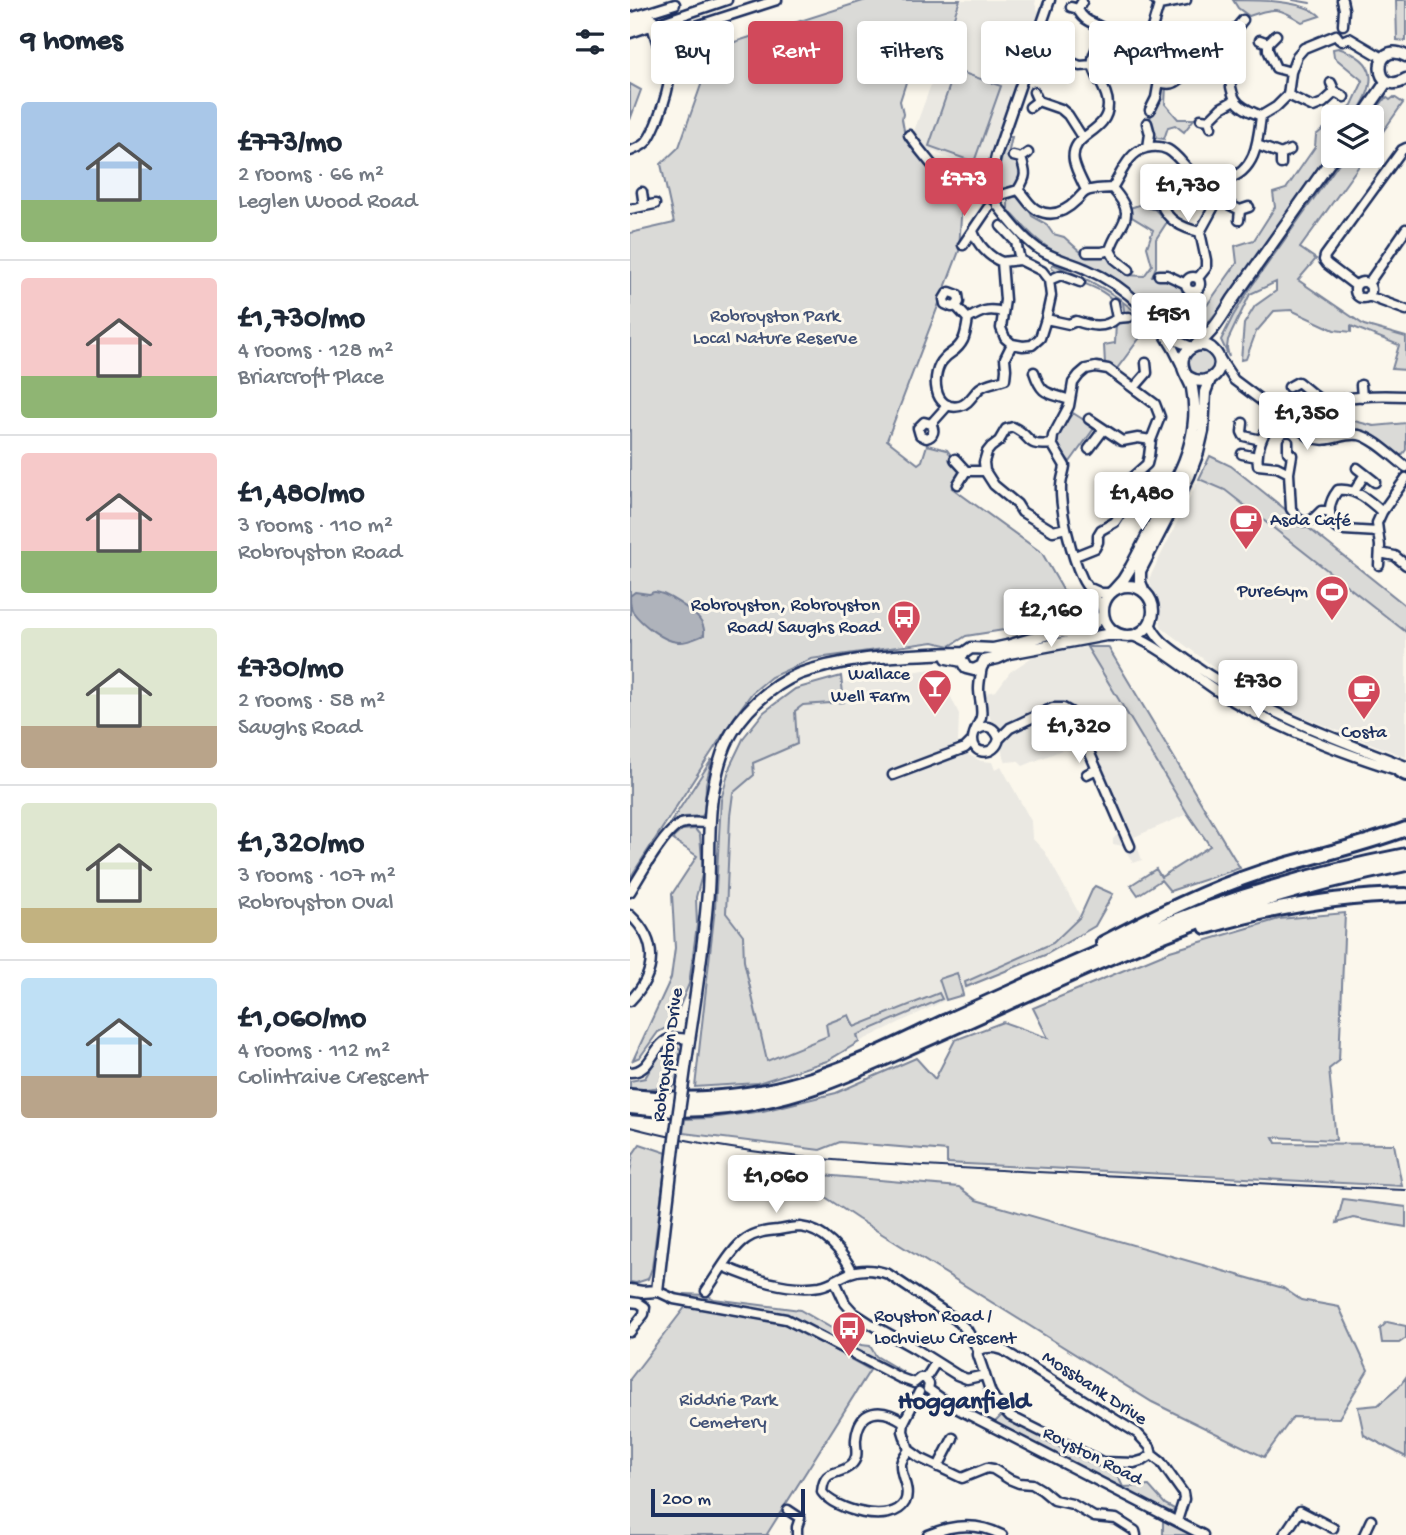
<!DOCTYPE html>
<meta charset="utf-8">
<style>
:root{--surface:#fff;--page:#f2f2f3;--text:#1f2937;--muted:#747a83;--line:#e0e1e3;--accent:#d1495b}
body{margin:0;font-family:"Gochi Hand",sans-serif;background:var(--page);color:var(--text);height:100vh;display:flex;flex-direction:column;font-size:26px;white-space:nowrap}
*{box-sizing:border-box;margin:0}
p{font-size:23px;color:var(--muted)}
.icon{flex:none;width:38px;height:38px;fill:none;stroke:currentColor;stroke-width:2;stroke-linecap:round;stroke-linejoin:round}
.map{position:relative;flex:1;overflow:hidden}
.sheet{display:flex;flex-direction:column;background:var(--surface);width:630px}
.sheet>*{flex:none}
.guide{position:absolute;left:21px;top:21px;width:649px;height:63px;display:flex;gap:14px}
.controls{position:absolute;left:691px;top:105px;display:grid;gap:14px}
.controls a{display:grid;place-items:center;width:63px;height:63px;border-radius:7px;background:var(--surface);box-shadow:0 4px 10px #0003;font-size:35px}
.scale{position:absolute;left:21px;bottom:18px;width:154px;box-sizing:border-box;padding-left:7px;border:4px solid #1b2f5e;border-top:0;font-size:19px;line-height:24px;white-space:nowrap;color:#1b2f5e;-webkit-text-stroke:5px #fbf7ec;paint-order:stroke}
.price{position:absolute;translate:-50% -60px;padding:0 16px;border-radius:7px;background:#fff;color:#222;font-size:23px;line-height:46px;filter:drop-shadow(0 2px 4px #0008)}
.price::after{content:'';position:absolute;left:50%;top:42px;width:21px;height:16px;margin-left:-10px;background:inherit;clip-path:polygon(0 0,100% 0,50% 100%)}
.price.on{background:var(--accent);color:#fff}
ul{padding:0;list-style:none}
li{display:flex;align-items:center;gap:21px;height:175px;padding:0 21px}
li+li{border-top:2px solid var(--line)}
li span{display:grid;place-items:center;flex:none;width:196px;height:140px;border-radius:7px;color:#555}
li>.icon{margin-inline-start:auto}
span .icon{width:84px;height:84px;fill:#fffc;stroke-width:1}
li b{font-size:30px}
h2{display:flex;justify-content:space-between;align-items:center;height:84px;padding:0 21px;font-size:30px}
.chip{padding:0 24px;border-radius:7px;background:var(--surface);box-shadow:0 4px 10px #0003;font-size:24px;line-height:63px}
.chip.on{background:var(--accent);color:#fff}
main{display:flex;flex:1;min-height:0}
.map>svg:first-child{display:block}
</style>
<main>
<section class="sheet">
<h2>9 homes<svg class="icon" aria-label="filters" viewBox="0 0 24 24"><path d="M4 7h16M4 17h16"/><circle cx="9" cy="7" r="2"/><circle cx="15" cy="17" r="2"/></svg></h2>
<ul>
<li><span style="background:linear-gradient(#a9c7e8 70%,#8fb573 0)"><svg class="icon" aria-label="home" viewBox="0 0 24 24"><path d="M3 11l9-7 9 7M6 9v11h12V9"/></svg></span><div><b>£773/mo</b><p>2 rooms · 66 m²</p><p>Leglen Wood Road</p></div></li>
<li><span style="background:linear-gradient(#f6c9c9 70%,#8fb573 0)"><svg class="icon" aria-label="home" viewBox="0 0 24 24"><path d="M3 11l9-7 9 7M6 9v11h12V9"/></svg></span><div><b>£1,730/mo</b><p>4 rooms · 128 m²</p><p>Briarcroft Place</p></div></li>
<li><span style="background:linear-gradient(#f6c9c9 70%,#8fb573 0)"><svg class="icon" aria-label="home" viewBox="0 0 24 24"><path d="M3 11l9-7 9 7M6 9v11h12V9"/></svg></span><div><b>£1,480/mo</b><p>3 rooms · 110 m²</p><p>Robroyston Road</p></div></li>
<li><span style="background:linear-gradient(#dfe7d0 70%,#b9a48a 0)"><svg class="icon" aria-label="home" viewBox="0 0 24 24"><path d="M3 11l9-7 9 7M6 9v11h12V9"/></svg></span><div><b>£730/mo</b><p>2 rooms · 58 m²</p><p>Saughs Road</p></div></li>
<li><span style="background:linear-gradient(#dfe7d0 75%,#c2b280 0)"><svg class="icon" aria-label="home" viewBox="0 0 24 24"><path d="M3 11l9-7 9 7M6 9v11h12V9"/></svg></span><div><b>£1,320/mo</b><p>3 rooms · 107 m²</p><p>Robroyston Oval</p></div></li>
<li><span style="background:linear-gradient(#bfe0f5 70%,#b9a48a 0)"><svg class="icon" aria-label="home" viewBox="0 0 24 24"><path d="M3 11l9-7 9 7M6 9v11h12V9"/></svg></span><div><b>£1,060/mo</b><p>4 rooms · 112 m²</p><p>Colintraive Crescent</p></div></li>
</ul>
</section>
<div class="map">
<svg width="776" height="1535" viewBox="0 0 776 1535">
<rect width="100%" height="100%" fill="#fbf7ec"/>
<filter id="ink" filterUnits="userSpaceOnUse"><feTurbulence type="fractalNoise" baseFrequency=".0143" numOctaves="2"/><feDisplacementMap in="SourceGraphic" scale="14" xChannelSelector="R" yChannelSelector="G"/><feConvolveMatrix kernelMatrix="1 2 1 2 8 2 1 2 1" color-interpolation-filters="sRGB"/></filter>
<g filter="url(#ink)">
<path fill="#eae8e2" d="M332,0H406L405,4L410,15L355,173L280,142Z
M569,479L595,490L776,632V757L670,716L600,679L532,628L519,579Z
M457,647L558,814L504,837L512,860L503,863L493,846L483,844V839L489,833L467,781L464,776L457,778L452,770L458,766L460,761L449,743L393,766L388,761L376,762L358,712L355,693L366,691L380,672L405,655Z
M307,668L329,714L328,743L290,760H280L283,772L293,766L335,753L351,761L362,762L365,770L371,766L401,821L402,838L415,852L456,926L316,1000L229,1042L219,1015L198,1036L137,1061L114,961L113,936L96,913L100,816L103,793L124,775L123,764L167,744L165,711L173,705L214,702L212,683Z"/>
<path fill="#dadad7" stroke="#7a849a" stroke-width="2" d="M236,0H330L302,78L280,70L270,101L273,114L272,119L276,141L332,200L329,251L257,440L288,464L292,461L297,445L317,450L334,472L322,488L412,553L449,618L336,636L320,646L303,642L181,659L141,677L122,693L103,719L0,878V233L44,223L31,164L49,147L71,85L64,55Z
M603,0C627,0 675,0 690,16L672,22C649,7 643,7 619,16L608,8Z
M766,0H776V41L767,40Z
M708,48C751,61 746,86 724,117H708L722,105L733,81L704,57L703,49Z
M325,70L371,86L344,162L299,146Z
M0,84L11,90L0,120Z
M531,84L536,87L535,104L548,119H564L554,132L545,125L538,127L534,139L523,137L519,122Z
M756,97L760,100L764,97L773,103L742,147L741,117Z
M703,121V146L590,308C580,320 570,337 552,333C535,329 516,303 502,292C474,269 434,262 408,240C397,231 387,219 378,209V200L384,196H389C393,205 399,206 402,216L416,224L423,234L434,237L453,254H467L470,257L477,255L496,275L514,276L522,265L517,247L523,230L502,217L500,208L518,202L537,222L526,239V267L522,276C534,276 548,277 554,290L543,304L559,309L577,305L607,263L605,246L624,240L645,207L643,193L656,189L685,147L686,135Z
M377,137H382L378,155L387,161L392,177L386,186L373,189L368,187L366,181Z
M714,156H736L670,248L686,259L668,280L734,325L776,337V370L762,369L769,345L721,326V332L704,330L661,310L644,311L626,332L616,359L611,360L614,324L625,306L646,291V282L620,294L598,340L597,348L599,357L591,340L603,316L621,287Z
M423,264C447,274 469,285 490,299L491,306L487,307C478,285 438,283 421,267Z
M493,302C504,310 514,318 521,330L509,339L486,370L475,364L474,345L485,343L486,322L495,319Z
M557 363a14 14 0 1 1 28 0a14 14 0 1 1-28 0Z
M714,408L720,420L744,426L776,423V450L771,456C740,431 739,427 698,433L692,424L701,411Z
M443,413L465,427L440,462L430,451L427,440L431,428Z
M580,456L601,466L776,606V632L595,490L569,479Z
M457,647H478L610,868L540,891L531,880L508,895L501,885L526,869L531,877L580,846L558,814Z
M211,676L214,702L173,705L165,711L167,744L123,763L124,775L103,793L100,816L96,913L113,935L114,961L137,1061L198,1036L196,1024L219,1015L224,1027L309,993L312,999L227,1035L229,1042L197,1061L128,1083L65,1087L85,908L91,800L100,766L114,737L134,712L165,689Z
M82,759L76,784L75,812L72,816L54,817L41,822Z
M65,829L70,835L73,871L66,897L67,925L59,984L42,1025L28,1032L10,1057L3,1060L41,978L45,948L42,894L67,856L42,839L52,830Z
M465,886L483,894L465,926L415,955L336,987L335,982L423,943L450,917L463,888Z
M715,913L709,1061L699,1069L706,1140L643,1137L646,1143L764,1144L772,1186L317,1163V1151L210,1142L190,1150L53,1133L55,1119L81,1118L133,1111L206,1093L286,1058L305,1079L325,1040L373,1022L418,1038L403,1008L540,951L649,919Z
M327,973L333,995L316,1000L309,979Z
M45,1044L51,1051L45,1086L4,1090L0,1089V1081L15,1078L28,1056L37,1046Z
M10,1144L37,1153L22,1268L18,1279L6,1283L0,1282V1173L3,1154Z
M158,1172L329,1187L346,1200L653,1288L671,1300L709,1307L738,1370L709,1418L663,1417L634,1457L522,1402L228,1219Z
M713,1199L776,1207V1227L723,1218L707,1223Z
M55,1294L76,1295L84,1299L170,1310L231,1345L240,1346L246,1356L273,1372V1374L264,1371L172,1322L158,1316L56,1297Z
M56,1306L147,1321L166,1329L240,1370L137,1534L139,1535H0V1379Z
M757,1322L776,1326V1338L769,1343H752L750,1329Z
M776,1377V1457L734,1435L728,1407L748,1405L768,1388Z
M373,1414L470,1465L483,1466L493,1487L519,1486L535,1504L546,1510L540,1513L364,1423Z
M533,1520L562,1535H533Z"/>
<path fill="#afb3bb" stroke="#747e96" stroke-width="2" d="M5,592L19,594C21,594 22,592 24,592C34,591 63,611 69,619C73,624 75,629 74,635C66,638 57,643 48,642C34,642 11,623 3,612C0,607 0,601 0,596Z"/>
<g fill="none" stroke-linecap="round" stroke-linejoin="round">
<path stroke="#747e96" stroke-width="2" d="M663,0L680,3"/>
<g stroke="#1b2f5e" stroke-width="13">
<path id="minor" d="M525,0L529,5L556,0
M712,0L714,9L713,25
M441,7L448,9L452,2
M448,9C455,26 471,21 480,37
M0,18L45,4
M0,26L23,19
M0,33L97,0
M706,35L709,39L712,41L719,38L753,58
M26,39L147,0
M630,40L638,43L646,35
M510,43L522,28L529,5
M638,43V50L646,68L661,72
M424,55L450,66L463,65
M580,60C582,43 594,40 605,29C608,27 610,23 613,20
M416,63L424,55L423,49
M701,83L705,92L714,97
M658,95L683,107L693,103L705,92
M408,101L431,109L438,115L452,137
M400,107L408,101L404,92
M520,110L526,98L529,81
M571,119L579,120L581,127
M579,120L591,108L605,100
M517,123L520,134L518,147
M279,135C290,151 310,176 324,187C332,193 342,195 351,197
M627,145L651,154
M0,151C5,149 11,147 15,143C24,135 38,93 39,80L18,13
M383,156L391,158L398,153
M651,164V154L660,150
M482,188C510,219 489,221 480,250L485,259L499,270
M358,190L366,156L420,0
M388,190C397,176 396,173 391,158
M456,190C452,181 446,171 444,161C439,133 478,134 478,105C478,90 466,79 463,65C462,58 465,50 469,45C473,40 481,36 487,35C523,31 510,71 531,82C552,92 559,57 581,61C604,64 597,85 605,99C610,108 622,112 631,116
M12,192L14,206
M368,196L388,190C395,196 398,205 407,210C422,218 436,211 447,200C450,197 452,194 455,192C461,188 474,189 482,188C491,175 498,152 516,148C546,140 550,169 570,178C579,181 589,181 597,179C626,171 628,141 631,116L646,107L658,95L661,72L667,56L674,48L706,35
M588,199L610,210
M522,203H531L538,194
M531,203C537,221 553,228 570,232
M367,205C379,220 391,236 407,248C421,258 441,262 456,269C501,288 532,322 552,366
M0,209L25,204
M609,220L610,210L619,207
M371,226L386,242L390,260
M343,231C347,244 359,257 372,262L375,300L371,328L375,338L382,344
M333,245L358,208
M457,252H472L480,250
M372,262L390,260L412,271L419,280L421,296L416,319L410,338L402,345L393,346L382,344
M529,275H537L556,284
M556 284a7 7 0 1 1 14 0a7 7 0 1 1-14 0Z
M568,278L576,268V260L570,232L588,199L589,181
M419,280L431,275L450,282
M725 290a8 8 0 1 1 16 0a8 8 0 1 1-16 0Z
M738,284L776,229
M726,286L697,264L694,260L695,256L772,150L776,148
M738,296L776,310
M326,306L329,302L328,295L320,292L317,294L314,299L315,304L322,307L326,306L338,319
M373,312C358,308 351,311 338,319C337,325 336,334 333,340C327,352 321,351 314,359C300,373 303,412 330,406C339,404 343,394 350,388C356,383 367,382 375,379L376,369L375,358L382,344
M487,318L499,317
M416,319L439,324L446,321C460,326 475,329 487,318L484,303
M538,334L547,341L562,347
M590,359L604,380L680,437C700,445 711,432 729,435C744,438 764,458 776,467
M404,372C412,396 417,392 440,400
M731,385L732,397
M659,387L668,382L696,405
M504,388L517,373L516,363
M646,412C637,429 625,445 628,465L647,467L659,473
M459,419L492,441L508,438L521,440
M613,423L612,432L614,436L631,440
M301,424C305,430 304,436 296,438L290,435L288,428L294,422L301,424L318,405
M684,439C685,430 686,419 690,412C702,393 756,395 776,396
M658,442V452L662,455L659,473L661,509L669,520L677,522L683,519L691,511H699
M422,444C393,447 404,437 383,427L376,429L369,441L361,447L357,452L354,462L355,471L364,485L387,504L392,512L423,531L436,528
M459,449L474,429
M612,454L627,457
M325,459L336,471H355
M727,468L745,482
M328,484L336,471
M724,492L735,474
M481,503V495L485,492H494
M748,532L714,530L706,528C697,514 698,503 708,490C726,488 740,501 752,512
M750,553L765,556L776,565
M445,556L465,548L468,542V535L471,530L485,522L494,508L495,503L494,492L498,481L517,464L519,456L521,440L530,417L525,404L478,369L466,367L456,369L449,375L443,383L439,406L423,436L422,444L435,466C434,473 431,480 431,487C430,511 442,557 452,578C457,590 469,597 472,610
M749,565L750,546L747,523L752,512L776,478
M462,589L471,593H481
M520,623C527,641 542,649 557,660C625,709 699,737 776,766
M503,636C537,650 570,682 603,701C656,732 715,754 773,772
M347,730C357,723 366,728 369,739C365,756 343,756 343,739C343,732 349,724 351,717C353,708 349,698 349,689C349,682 351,674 352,666
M369,739L380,728L423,708H433L440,712L445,719L500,846
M457,774L467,769
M263,775L335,748L343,740
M0,892C10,876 35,830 51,824C60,821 70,823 80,823
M0,915C29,942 27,973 0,1001
M0,1072C23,1072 22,1043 42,1038C47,1037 53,1039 59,1039
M93,1266C123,1279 157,1291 190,1286C201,1284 210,1277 220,1273C233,1268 246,1270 258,1274L325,1319L337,1330L348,1350V1355L361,1393L366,1401L380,1416L472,1462L504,1463L514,1460L522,1455
M205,1281L215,1303L224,1313L241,1324L284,1348L327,1375L337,1379L355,1375
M27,1291L44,1299L156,1319L270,1378L284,1383
M76,1291C87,1276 101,1249 116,1239C126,1232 137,1231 148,1230C155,1229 163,1227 170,1227C194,1229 213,1253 223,1272
M0,1302L9,1303L15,1307L14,1314L0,1332
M348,1350C358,1347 364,1347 373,1350L507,1433L520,1447L522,1455L531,1462L553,1493L554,1499L547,1521
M296,1378L306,1362
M284,1383L290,1378H295L299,1384L298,1389
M298,1389L322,1406L573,1535
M289,1392L274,1422L273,1431L279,1450L290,1458L332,1478L357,1468L363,1469L379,1479L389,1483L402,1484L412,1490L424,1500L442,1504L464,1517L486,1519L505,1531L506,1535
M274,1422C252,1407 229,1408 226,1439C225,1448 230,1457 221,1465C208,1477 194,1467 192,1492C204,1510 262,1526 275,1502C281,1489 270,1476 271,1464C272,1458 276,1454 279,1450
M308,1467L323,1438
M158,1510L170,1518L167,1527V1535
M298,1535C323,1524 347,1522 372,1535
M654,1535L670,1511L703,1528
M734,1535L741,1520"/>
</g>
<g stroke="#1b2f5e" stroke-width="15">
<path id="major" d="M776,56C741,38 743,99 776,79
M732,117L757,81
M567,344C583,333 593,315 603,299L704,156
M473 611a25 25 0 1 1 50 0a25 25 0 1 1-50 0Z
M484,590L493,580L501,567C512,547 522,526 533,505C547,478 562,452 564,420C565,410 564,399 562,388C559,378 550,369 553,358C557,346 574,340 583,350C601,367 579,390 558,377
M514,592L510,582V571L559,476L568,452L573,431L575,392L580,379
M317,658L332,661L336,668L344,670L352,666L354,661L368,658L379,653L476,635H489
M53,1083C61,1023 72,963 77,903C81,868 77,832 82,797C86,775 91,750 103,731C120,704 150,678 181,670C229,656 285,654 334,653L341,648L363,649L377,646L422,633L451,631L461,626L473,615
M0,1290L12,1292L27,1291L44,1146"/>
</g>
<g stroke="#1b2f5e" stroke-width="18">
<path id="highway" d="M770,771L776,774
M576,927C641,908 709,896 776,895
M473,943C524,916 576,890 631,872C679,857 728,847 776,829
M0,1096C52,1102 118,1098 168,1083C219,1069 267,1044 314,1022C379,993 443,963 508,936C594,899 684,873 776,855
M0,1107C65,1115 131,1106 193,1084C229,1071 264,1054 300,1038C363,1010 425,981 488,954C581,913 677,884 776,864"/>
</g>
<use href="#minor" stroke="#fbf7ec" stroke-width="8"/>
<use href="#major" stroke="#fbf7ec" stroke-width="10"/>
<use href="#highway" stroke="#fbf7ec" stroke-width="12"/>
<path stroke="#1b2f5e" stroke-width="2" d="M0,1127C127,1161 259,1164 389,1171C518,1177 647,1185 776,1190"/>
<g stroke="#1b2f5e" stroke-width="15" stroke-linecap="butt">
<path id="major-bridge" d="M44,1146L53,1083"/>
</g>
<use href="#major-bridge" stroke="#fbf7ec" stroke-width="10"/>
</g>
</g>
<defs>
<g id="cafe-pin" transform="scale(1.75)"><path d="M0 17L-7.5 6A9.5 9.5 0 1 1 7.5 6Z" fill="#d1495b" stroke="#fbf7ec"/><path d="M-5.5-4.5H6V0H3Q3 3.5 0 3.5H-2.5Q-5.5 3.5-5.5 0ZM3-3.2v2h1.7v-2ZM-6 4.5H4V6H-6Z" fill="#fff"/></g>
<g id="stadium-pin" transform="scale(1.75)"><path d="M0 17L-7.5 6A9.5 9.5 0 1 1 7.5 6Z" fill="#d1495b" stroke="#fbf7ec"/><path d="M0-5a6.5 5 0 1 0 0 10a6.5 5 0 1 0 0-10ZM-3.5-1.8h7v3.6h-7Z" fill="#fff"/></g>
<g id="bus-pin" transform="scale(1.75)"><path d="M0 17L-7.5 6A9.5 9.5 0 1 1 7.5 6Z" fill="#d1495b" stroke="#fbf7ec"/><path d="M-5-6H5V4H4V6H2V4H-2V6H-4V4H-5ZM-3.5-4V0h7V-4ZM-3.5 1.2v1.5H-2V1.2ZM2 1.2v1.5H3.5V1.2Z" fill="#fff"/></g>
<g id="bar-pin" transform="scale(1.75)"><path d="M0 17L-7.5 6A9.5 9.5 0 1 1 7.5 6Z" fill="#d1495b" stroke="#fbf7ec"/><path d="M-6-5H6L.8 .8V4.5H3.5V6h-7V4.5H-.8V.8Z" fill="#fff"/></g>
</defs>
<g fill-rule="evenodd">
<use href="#cafe-pin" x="616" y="521"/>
<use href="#stadium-pin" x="702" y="592"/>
<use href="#bus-pin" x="274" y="617"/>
<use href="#bar-pin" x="305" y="686"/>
<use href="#cafe-pin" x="734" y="691"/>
<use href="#bus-pin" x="219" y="1328"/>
</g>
<g text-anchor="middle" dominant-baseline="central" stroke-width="6" stroke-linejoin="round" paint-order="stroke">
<g font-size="19" fill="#415176" stroke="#fbf7ec">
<text x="145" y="317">Robroyston Park<tspan x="145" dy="22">Local Nature Reserve</tspan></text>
<text x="98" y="1401">Riddrie Park<tspan x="98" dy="22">Cemetery</tspan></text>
</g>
<g font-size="19" fill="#1b2f5e" stroke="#fbf7ec" text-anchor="end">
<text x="640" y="521" text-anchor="start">Asda Café</text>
<text x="678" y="592">PureGym</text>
<text x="250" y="606">Robroyston, Robroyston<tspan x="250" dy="22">Road/ Saughs Road</tspan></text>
<text x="280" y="675">Wallace<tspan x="280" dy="22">Well Farm</tspan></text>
<text x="734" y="733" text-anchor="middle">Costa</text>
<text x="244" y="1317" text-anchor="start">Royston Road /<tspan x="244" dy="22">Lochview Crescent</tspan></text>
</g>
<g font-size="19" fill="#1b2f5e" stroke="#fbf7ec">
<text transform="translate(39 1055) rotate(-82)">Robroyston Drive</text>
<text transform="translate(464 1389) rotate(33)">Mossbank Drive</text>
<text transform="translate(462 1457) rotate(27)">Royston Road</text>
</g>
<g font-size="26" font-weight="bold" fill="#1b2f5e" stroke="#fbf7ec">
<text x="334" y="1403">Hogganfield</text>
</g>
</g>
</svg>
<div class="controls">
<a><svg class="icon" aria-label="layers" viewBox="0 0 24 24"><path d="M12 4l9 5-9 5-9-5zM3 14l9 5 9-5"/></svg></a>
</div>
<div class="scale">200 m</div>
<b class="price on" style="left:334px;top:218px">£773</b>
<b class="price" style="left:558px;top:224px">£1,730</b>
<b class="price" style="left:539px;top:353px">£951</b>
<b class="price" style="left:677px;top:452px">£1,350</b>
<b class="price" style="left:512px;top:532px">£1,480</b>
<b class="price" style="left:421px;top:649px">£2,160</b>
<b class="price" style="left:628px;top:720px">£730</b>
<b class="price" style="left:449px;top:765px">£1,320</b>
<b class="price" style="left:146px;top:1215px">£1,060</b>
<div class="guide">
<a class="chip">Buy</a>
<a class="chip on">Rent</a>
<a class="chip">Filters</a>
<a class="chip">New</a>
<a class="chip">Apartment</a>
</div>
</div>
</main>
